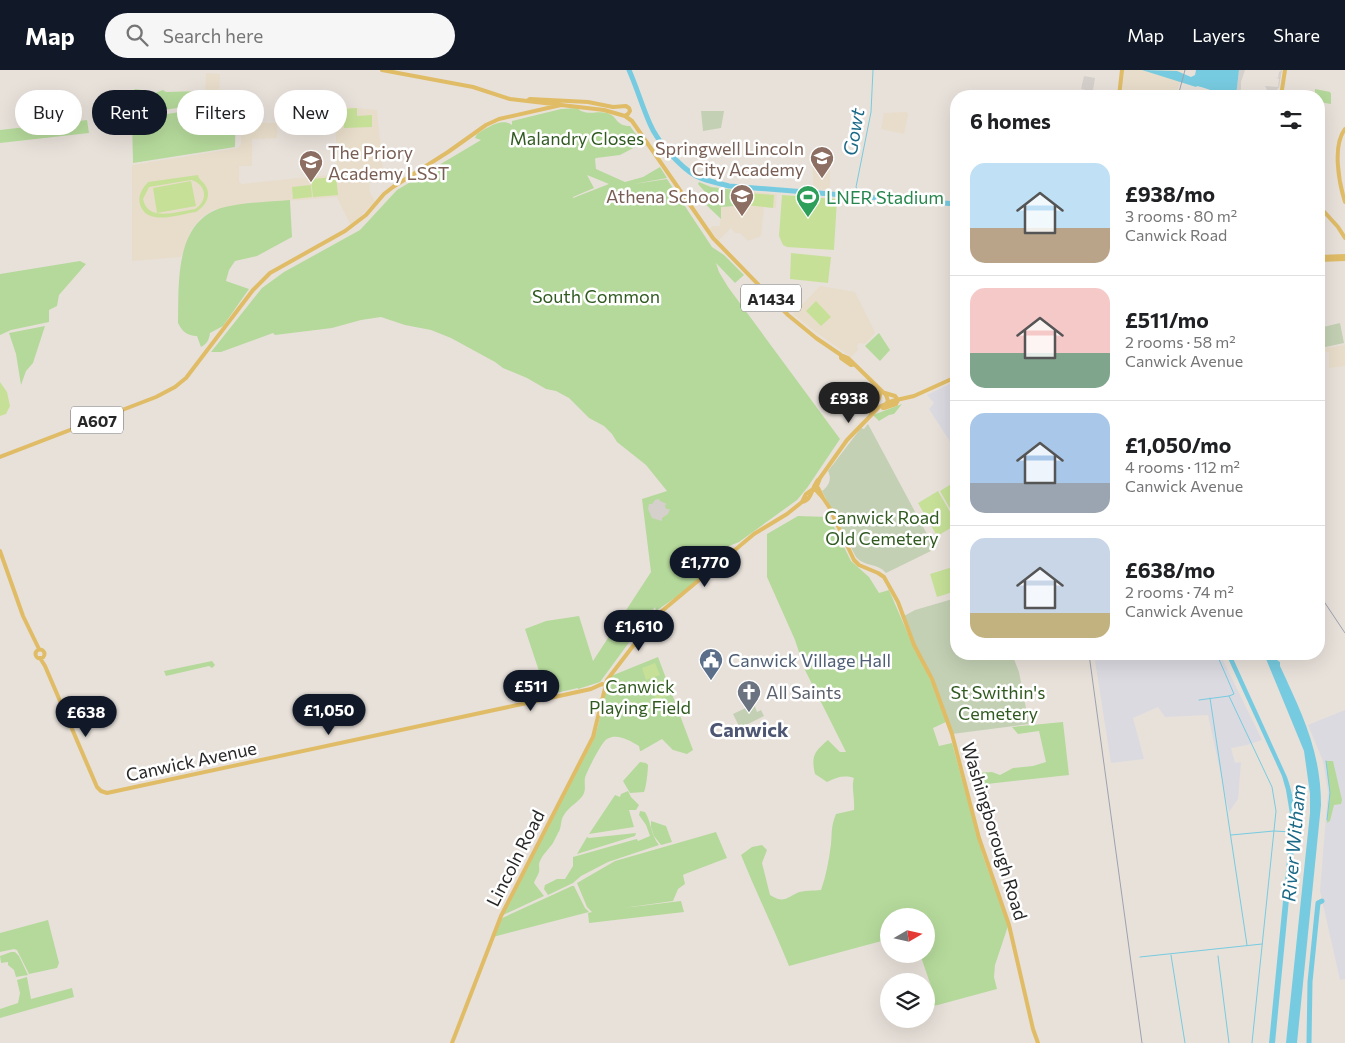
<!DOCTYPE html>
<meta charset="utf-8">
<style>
:root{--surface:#fff;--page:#f6f6f6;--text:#202124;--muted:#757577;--line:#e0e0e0;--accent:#111827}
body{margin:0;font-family:Commissioner,sans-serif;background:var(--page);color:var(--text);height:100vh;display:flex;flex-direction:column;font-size:19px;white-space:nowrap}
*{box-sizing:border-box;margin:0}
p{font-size:16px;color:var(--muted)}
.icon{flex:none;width:28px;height:28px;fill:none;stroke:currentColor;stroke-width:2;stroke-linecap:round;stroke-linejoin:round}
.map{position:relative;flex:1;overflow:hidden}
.side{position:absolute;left:950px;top:20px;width:375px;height:570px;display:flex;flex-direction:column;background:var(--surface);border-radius:20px;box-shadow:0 5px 20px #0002}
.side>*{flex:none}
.top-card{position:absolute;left:15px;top:20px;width:475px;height:45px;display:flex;gap:10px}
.needle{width:32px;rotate:81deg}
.buttons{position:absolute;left:880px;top:838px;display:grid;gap:10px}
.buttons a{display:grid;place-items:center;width:55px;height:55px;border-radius:50%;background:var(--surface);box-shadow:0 5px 20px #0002;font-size:25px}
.price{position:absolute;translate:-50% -42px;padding:0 11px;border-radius:18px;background:var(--accent);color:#fff;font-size:16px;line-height:32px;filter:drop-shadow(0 1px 2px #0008)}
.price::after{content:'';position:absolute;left:50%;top:30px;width:15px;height:11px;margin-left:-8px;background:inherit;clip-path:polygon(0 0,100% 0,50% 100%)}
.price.on{background:#222;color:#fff}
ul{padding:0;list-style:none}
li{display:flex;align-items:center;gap:15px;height:125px;padding:0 20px}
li+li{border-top:1px solid var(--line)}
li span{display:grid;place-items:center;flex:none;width:140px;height:100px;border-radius:15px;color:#555}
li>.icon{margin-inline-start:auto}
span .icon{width:60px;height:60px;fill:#fffc;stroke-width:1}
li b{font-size:21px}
h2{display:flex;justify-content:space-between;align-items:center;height:60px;padding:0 20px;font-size:21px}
.tag{padding:0 18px;border-radius:22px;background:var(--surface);box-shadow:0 5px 20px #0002;font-size:18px;line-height:45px}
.tag.on{background:var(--accent);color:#fff}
header{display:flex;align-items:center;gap:30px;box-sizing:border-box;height:70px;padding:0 25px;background:var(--accent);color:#fff}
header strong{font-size:24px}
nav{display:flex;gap:28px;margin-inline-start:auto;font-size:18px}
.search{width:350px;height:45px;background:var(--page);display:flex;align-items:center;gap:12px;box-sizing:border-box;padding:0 18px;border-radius:28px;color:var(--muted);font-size:19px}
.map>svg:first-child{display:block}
</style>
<header>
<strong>Map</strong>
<div class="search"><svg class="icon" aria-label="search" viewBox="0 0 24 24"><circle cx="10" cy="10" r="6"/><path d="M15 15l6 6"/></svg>Search here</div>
<nav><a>Map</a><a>Layers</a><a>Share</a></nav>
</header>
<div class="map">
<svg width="1345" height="973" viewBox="0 0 1345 973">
<rect width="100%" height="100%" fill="#e8e1da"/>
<path fill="#dbdae1" d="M956,311V381L929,339L934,333L927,325Z
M1094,584H1220L1262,670L1247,675L1231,678L1235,693L1241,692L1238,729L1229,742L1208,645L1165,647L1158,637L1133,648L1144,689L1111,693Z
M1345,640V909L1340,910L1320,821L1328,722L1323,691L1308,655Z"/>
<path fill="#e8ddca" d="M1120,0H1183L1176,26H1119Z
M206,3L220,4L219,26L205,28Z
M335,36L377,40L383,101L369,103L370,123L375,131L351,156L337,127L238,135L213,140L201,148L191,160L181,187L132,191V95L238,78L241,74V53H277V68L252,69V96H239V112L242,114L337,104Z
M907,42L908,45L904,64L881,59L884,43Z
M825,92H830V120L814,119L812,95Z
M734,120L777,124L776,138L764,137L761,166L748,171L740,163H735L731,158L719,170L709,159L713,156H720L721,137L734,136Z
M820,216L855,222L874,260L875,263L865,274L860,273L857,275L858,280L851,287L817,263L793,244Z
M1345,275V296L1329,298V282H1321L1320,279Z"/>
<path fill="#b5d99b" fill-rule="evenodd" d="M135,19L149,21L155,23L163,20L166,22L203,21V29L220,28V24H237V30L133,44V22Z
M1315,19L1330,22L1331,24V34L1319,32V26H1315Z
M236,33L235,77L133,93L132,48L136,49Z
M577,38C587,47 596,40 607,43C618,46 615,56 630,56L641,71V74L620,85L596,88L595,89L596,99L625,112L643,107L660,97L667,108L634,114L667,109L712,177L724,185L744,205L735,213L716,193L719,202L728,217L840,369L807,418L797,430L739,472L729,476L734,479L692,516L656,541L655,537L600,612L578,619V618L547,625L525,559L546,551L579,546L593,591L651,502L642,429L667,421L646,395L617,372L612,364L604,356L589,348L569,328L556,321L546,319L527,308L503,298L495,292L451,268L431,260L405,255L381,247L361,250L332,258L275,265L273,263L221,282H211L262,218L284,202L360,160L397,120L481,70L475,68L477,64C487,58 501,47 512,55V51L561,39ZM587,105L609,114L573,128V127L594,118Z
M87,50L89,63L0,73V60Z
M699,112L711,117L735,120V136L721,137V149L700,129L706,123L698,114Z
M290,130L292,167L257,186L235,191L229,200L226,211L249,219L223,256L210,263C209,270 207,274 201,277L197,266C187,266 182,261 178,253C179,214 174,153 221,138C243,132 268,132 290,130Z
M80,191L86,194L59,225L57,236L49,240V252L11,260L0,265V204Z
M45,256L33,293L26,301L21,315L16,284L9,263Z
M879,263L890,280L880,291L865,276Z
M902,334L894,344L889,345L879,351L873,345Z
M798,446L829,447L851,491L869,507L879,523L889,520L914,578L932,613L946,652L933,658L939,676L952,673L983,786L1008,856L995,895L994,907L997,919L934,936L932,919L920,884H926V846H889V869L789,896C774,859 756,822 741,785L752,777L762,775L767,780L762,793L770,825C783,833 785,829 797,823C803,820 814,821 821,820C826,806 829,790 831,774C832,762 831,756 836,744L854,740C855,729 851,716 854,708C844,705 837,707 827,712L815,704C811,686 814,682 828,670L840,682H846L805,600L795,570L767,507V464Z
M658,587L693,680L687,684L673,680L662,669L641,681H640L639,676C630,671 618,663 607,669C602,671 587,701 585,708C584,713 586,718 584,723C582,730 568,737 564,745C560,750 562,758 558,763C556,767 555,769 553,773C549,779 543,784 540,791C538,795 540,798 539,802C538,806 535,809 534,813L544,826L501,846L593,671C602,650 601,627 611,606Z
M212,591L215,595L212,598L209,596L166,606L164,601Z
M1063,652L1069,705L978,715L973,710L977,703L992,702L1000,705L1013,698L1033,696L1046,692L1039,661L1018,664L1012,657Z
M1326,691H1333L1342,730L1341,734L1334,735L1330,751L1327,753L1330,723Z
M640,692L646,693L648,695C648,701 646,719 644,722L630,723L623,711Z
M628,721L631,727L639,735L636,740H629L634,757L589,764L615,725L620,727L621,724Z
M640,741L645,742C652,754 650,763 659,775L608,792L581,806L573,813L548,825L544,819L545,815L557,809H565L573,796V787L633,770L637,769L638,771L650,766L646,755L639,745Z
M651,751L666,756L672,772L661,775L654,766L651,757Z
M716,762L727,788L685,804L683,805L685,814L678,819L673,831L623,838L681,831L684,842L589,853L588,843L592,842L587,837L577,813L615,791Z
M636,763L635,766L577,784L587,767L589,768Z
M572,816H574L585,838L589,842L493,867L500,849Z
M48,850L59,893L57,898L29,904L17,880L14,879L0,882V863Z
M11,882H15L19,886L28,905L16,907L14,900L8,895V892L1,893L0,886Z
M27,907L31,929L72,918L74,927L0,948V939L18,933L20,923L17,910Z"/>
<path fill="#c3d0b3" d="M701,41H724L721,58L703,61Z
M1340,253L1344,273L1321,278L1319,258Z
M868,354L935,479L886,503C877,492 866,498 856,487L822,421C829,416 832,409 828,401L861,358L864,359Z
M956,528V584H1012L1019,602L1029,654L952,664L933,608L914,573L904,546L915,540Z
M754,634L757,642L761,640L764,646L740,658L733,644Z"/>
<path fill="#c6e098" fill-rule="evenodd" d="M357,38V46L372,45V57L344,58L343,39Z
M198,105C199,110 202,110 205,115C212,125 206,136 196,142C181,144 149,156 141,137C137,127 141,120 148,112ZM191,110C206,114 209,130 195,139C178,141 148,153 143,129L149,117Z
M336,107L338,125L313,127L311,109Z
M191,111L196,136L157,143L153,118Z
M311,115L312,127L293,129L292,117Z
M748,123L774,125L773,138L747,135Z
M782,125L837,129L834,180L787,177L783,175L779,166Z
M791,183L831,187L828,213L790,209Z
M816,231L831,247L821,256L806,241Z
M0,312L7,322L10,336L6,344L0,346Z
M956,411V449L940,421Z
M938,421L956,452V455L937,466L918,433Z
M956,496V521L937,527L930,504Z
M655,593L660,605L646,610L642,598Z
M665,610L670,625L656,630L650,615Z"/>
<path fill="#d5d0cc" d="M1239,0H1245L1241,12V22L1267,20L1265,16L1278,17L1279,9L1274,7L1278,8L1279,2L1282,0L1279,17L1276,21L1253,26H1236Z
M1084,6L1095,8L1092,26L1085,25L1086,20L1081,19Z
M659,429L660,431L667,434L665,435L666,439H670L668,444L662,448V451L652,448L648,439L649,434H652L655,430Z"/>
<path fill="#77cbe0" d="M1142,0L1177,1L1191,7L1195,5L1196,0H1239L1236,26C1223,26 1210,19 1197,16L1196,17Z
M1226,584H1231L1287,707C1293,724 1295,739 1296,757L1275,973H1269L1291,750L1286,720L1282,706Z
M1264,584H1274L1278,591L1280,592V596C1302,644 1321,681 1321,735L1297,973H1286L1310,743V724L1304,681Z"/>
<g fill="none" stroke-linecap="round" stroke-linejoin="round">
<path stroke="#77cbe0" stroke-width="1" d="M861,127L856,117L871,42L873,0
M1229,626L1272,717L1276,741L1252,973
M1210,628L1247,875
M1199,630L1229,626L1234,624L1218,587
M1326,691L1330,723L1327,750
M1231,765L1274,761L1292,762
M1171,885L1185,973
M1218,886L1229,973
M1140,887L1262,874"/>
<path stroke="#77cbe0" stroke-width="5" d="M629,0C637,18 642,36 650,54C657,71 680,97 696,106C706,111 718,113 729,116L956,134
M1309,973L1310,912L1318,833L1322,831"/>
<path stroke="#e0bc67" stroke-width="4" d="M382,0L473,17L510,29L604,40L625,46L632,51L713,168L788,245L816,268L841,285L848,288L886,325L888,331L883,338
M1119,26L1122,0
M1256,26L1268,23L1282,22
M1281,26L1285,0
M527,31L530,29L588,32L613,37L626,36L629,38L630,41L628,44L625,46
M1345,59C1332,76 1339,113 1345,132
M1319,136L1338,157L1345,168
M1319,187L1345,186
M1319,190L1345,189
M841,285V288L851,295L854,294
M885,323L895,326L898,330
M884,338L896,334L898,330
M871,343C874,334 881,331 880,321
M0,387L156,327L175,317L186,308L253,220L270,203L345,161L366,145L384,124L393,117L448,82L486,55L499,49L561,35
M814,418L823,428L829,437L854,490L859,495L878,503L884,507L898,532L914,575L932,609L952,664L979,768L1009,855L1033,959L1038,973
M814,418H818L823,428
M802,432C814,429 811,415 820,408L847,370L879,337L892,331L914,326L956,307
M0,481L23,546L39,579
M35.5 584a4.5 4.5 0 1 1 9 0a4.5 4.5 0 1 1-9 0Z
M40,588L45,596L97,717L101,721L107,723L527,633L591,619L602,614L605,615
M452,973L501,846L593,667L607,610L656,546L754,464L787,444L802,432L806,424L817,416L820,408"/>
<path stroke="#9da1af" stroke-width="1" d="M1178,26L1185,0
M1319,524L1345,563
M1089,584L1142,973"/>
</g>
<defs>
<g id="school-pin" transform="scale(1.25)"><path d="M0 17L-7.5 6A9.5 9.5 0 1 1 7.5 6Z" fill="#8d6e63" stroke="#fff"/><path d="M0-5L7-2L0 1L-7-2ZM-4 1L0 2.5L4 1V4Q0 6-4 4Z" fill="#fff"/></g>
<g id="stadium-pin" transform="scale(1.25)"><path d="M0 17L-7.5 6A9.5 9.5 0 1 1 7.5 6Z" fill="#2e9e5b" stroke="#fff"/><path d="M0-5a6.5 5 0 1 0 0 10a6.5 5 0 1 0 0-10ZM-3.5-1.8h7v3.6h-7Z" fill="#fff"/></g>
<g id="civic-pin" transform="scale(1.25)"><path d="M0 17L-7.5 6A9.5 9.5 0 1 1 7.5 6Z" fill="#5c6f8a" stroke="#fff"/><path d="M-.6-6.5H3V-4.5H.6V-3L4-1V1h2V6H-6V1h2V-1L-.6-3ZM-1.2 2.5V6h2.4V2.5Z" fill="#fff"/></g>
<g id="church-pin" transform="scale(1.25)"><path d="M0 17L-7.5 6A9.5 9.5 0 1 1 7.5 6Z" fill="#6b7280" stroke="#fff"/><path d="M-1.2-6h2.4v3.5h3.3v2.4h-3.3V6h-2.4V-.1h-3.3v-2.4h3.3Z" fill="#fff"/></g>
</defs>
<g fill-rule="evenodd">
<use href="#school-pin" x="822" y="88"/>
<use href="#school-pin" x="311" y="92"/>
<use href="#school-pin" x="742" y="126"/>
<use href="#stadium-pin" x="808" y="127"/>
<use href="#civic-pin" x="711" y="590"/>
<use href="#church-pin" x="749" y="622"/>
</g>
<g text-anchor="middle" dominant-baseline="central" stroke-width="5" stroke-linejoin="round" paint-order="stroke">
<g fill="#fff" stroke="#686868" stroke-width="1">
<rect x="741" y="214.5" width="60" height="27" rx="4"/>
<rect x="71" y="336.5" width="52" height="27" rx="4"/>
</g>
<g font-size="16" font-weight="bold" fill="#272727">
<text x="771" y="228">A1434</text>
<text x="97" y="350">A607</text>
</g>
<g font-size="18" fill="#305a20" stroke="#fff">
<text x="577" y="68">Malandry Closes</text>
<text x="596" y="226">South Common</text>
<text x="882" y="447">Canwick Road<tspan x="882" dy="21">Old Cemetery</tspan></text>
<text x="640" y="616">Canwick<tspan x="640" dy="21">Playing Field</tspan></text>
<text x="998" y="622">St Swithin's<tspan x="998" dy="21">Cemetery</tspan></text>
</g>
<g font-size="18" fill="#785e54" stroke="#fff" text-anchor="end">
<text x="804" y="78">Springwell Lincoln<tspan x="804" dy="21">City Academy</tspan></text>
<text x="328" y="82" text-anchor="start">The Priory<tspan x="328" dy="21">Academy LSST</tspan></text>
<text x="724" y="126">Athena School</text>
</g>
<g font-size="18" fill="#27864d" stroke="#fff" text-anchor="start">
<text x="826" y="127">LNER Stadium</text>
</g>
<g font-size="18" fill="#4e5e75" stroke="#fff" text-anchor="start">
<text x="728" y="590">Canwick Village Hall</text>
</g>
<g font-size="18" fill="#5b616d" stroke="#fff" text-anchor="start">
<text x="766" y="622">All Saints</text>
</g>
<g font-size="18" fill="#272727" stroke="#fff">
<text transform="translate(191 691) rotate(-12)">Canwick Avenue</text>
<text transform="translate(995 761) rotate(73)">Washingborough Road</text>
<text transform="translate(515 788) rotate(-63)">Lincoln Road</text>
</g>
<g font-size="19" font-style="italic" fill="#1b6987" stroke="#fff">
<text transform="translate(853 62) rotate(-80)">Gowt</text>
<text transform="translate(1293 773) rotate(-85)">River Witham</text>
</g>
<g font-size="20" font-weight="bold" fill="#4d5672" stroke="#fff">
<text x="749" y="659">Canwick</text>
</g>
</g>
</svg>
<div class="buttons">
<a><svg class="needle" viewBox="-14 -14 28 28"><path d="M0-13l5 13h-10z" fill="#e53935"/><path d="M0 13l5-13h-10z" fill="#757577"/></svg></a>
<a><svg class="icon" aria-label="layers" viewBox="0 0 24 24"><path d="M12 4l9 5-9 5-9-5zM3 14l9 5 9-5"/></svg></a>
</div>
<b class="price on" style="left:849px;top:354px">£938</b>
<b class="price" style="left:705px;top:518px">£1,770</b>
<b class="price" style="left:639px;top:582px">£1,610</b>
<b class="price" style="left:531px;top:642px">£511</b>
<b class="price" style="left:329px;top:666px">£1,050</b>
<b class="price" style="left:86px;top:668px">£638</b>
<div class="top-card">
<a class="tag">Buy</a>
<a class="tag on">Rent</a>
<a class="tag">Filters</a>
<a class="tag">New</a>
</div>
<section class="side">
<h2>6 homes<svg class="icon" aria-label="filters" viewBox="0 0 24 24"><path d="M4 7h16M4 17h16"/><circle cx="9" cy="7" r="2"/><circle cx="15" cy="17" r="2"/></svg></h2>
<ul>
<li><span style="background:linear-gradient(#bfe0f5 65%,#b9a48a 0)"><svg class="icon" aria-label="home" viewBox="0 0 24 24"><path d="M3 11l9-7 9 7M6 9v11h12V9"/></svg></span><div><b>£938/mo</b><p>3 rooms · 80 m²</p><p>Canwick Road</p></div></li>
<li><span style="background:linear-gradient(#f6c9c9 65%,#7fa58c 0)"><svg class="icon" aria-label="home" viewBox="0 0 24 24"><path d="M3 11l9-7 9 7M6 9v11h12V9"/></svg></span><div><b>£511/mo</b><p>2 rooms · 58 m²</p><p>Canwick Avenue</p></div></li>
<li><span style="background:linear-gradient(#a9c7e8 70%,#9aa5b1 0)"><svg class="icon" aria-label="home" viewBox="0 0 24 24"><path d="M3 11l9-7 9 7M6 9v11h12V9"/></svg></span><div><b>£1,050/mo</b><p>4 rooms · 112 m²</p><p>Canwick Avenue</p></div></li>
<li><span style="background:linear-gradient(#c9d6e8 75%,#c2b280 0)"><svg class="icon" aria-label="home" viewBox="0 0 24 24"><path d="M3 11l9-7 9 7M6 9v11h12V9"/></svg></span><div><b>£638/mo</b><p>2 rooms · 74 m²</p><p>Canwick Avenue</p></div></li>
</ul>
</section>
</div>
